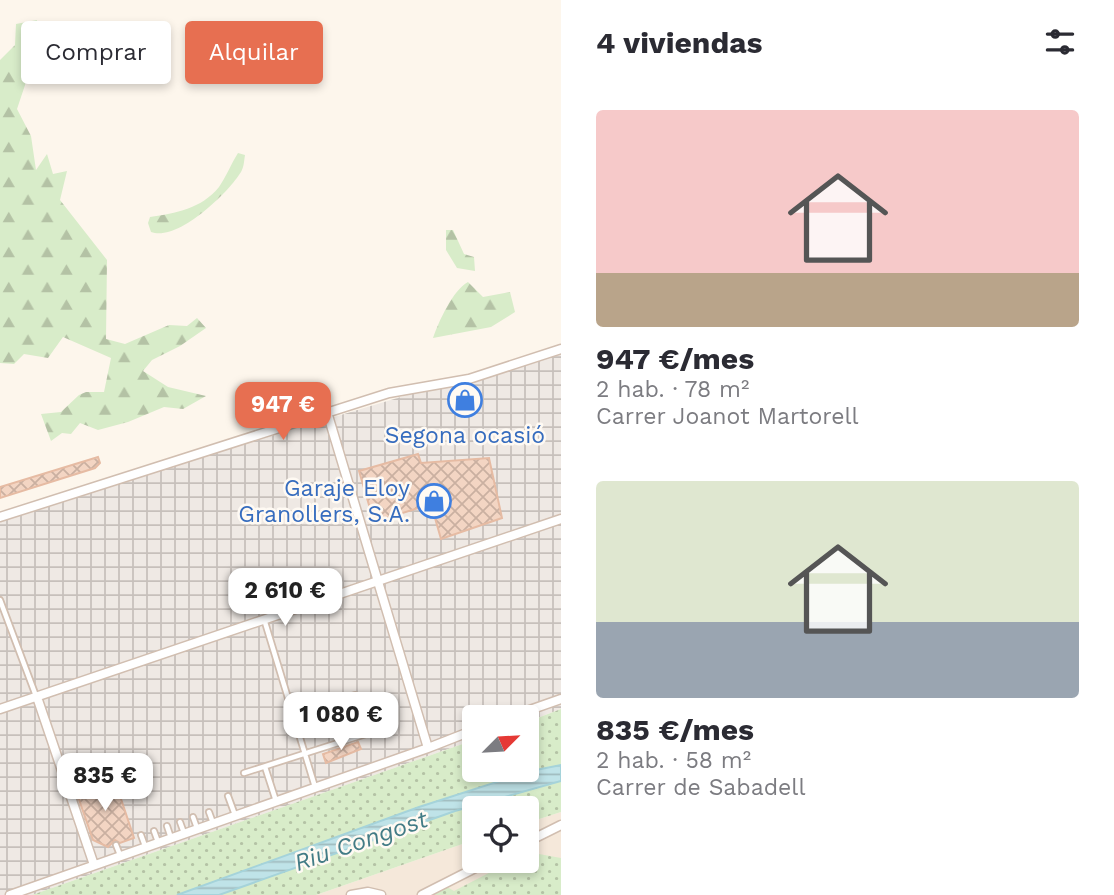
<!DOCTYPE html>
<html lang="es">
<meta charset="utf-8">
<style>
:root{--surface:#fff;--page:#f2f2f3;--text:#2b2b33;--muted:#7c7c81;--accent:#e76f51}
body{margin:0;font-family:"Work Sans",sans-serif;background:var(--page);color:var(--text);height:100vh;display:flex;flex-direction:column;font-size:26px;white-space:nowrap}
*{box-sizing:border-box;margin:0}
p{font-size:23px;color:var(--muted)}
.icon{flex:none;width:38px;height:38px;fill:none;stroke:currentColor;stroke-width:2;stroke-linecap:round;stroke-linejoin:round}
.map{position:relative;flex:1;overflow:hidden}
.details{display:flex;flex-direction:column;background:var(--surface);width:553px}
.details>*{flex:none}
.banner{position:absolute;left:21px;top:21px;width:434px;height:63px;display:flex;gap:14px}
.needle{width:46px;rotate:66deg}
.controls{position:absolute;left:462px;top:705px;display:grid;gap:14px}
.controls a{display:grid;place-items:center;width:77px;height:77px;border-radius:7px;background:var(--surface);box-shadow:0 4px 10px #0003;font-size:35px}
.price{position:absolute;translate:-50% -60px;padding:0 16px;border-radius:14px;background:#fff;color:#222;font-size:23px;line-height:46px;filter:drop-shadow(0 2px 4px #0008)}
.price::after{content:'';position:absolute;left:50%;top:42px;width:21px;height:16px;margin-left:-10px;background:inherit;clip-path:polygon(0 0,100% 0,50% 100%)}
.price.on{background:var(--accent);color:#fff}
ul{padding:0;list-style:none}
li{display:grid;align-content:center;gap:14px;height:371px;padding:0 35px}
li span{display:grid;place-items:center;height:217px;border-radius:7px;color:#555}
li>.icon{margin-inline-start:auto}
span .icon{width:126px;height:126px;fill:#fffc;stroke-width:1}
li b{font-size:30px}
h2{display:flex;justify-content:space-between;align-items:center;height:84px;padding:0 35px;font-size:30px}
.chip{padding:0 24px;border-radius:7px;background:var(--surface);box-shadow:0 4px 10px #0003;font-size:24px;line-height:63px}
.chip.on{background:var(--accent);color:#fff}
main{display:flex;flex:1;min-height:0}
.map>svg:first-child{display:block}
</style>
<main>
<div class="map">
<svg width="561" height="895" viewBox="0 0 561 895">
<defs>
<pattern id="industrial-grid" width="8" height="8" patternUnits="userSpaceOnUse" patternTransform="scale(1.75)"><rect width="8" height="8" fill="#efe9e4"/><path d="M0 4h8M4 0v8" fill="none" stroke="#c7c0bb"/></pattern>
<pattern id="grass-dots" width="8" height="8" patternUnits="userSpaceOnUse" patternTransform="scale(1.75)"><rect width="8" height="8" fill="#d8ecc9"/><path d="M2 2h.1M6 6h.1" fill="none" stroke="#b4c2a5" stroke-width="1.8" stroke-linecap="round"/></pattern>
<pattern id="forest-firs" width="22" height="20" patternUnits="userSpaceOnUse" patternTransform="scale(1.75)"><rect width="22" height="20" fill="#d8ecc9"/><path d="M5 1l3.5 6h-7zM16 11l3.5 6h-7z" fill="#b4c2a5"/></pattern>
<pattern id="water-rules" width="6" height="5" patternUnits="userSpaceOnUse" patternTransform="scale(1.75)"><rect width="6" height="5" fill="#bfe3e8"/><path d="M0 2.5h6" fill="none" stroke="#a0bbbe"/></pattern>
<pattern id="building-cross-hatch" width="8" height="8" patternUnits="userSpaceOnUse" patternTransform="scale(1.75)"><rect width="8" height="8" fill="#f3d5c3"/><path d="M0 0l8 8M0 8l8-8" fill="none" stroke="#cab0a1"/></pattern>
</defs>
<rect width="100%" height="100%" fill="#fdf6ec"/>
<path fill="#f5e8da" d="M561,812V895H316L474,840V861H527V823Z"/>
<path fill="url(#industrial-grid)" d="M561,349V709L527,722V718H474V740L32,895H0V517Z"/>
<path fill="url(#grass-dots)" d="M561,709V765L531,771L419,807L177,895H32L474,740V770H527V722Z
M561,781V812L527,823V808H474V840L316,895H219L455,811Z
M528,852L561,858V895H431L447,887L454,891L512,861H527Z"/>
<path fill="url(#forest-firs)" d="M37,20L29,73L17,109L31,136L36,170L47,154L53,174L67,171L60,200L107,260L106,339L125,344L169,325L187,326L197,318L206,328L180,346L152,360L143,371L168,387L206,396L183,409L164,407L128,422L98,430L80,423L71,434L62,433L51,441L41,414L61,412L79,395L86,392H104L111,358L63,337L48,358L24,354L14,364L0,363V60L15,45L16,24Z
M238,153L245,155C244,161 244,167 241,172C228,193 178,242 151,232L148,223L150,217C176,213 201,209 219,187C226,177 231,164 238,153Z
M446,230H453L464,254L474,257L475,271L457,268L446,250Z
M468,282L483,297L510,292L515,312L491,327L433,338C439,321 453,290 468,282Z"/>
<path fill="url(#water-rules)" stroke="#a5d3da" stroke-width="2" d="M561,765V781L455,811L219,895H177L419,807L531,771Z"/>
<path fill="url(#building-cross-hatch)" stroke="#e6bba3" stroke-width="2" d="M418,454L421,463L489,458L502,518L441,539L431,504L374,522L359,471Z
M98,457L100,463L95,468L0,498V487Z
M358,742L361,749L326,763L323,754Z
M114,778L134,838L120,843L115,840L108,847L93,840L76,791Z"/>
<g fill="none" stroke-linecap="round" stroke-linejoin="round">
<g stroke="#d1beb0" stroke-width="8">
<path id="service" d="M0,600L36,696
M264,619L315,787
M265,767L276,801
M244,773L366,734L355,695L310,709
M228,796L235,815
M209,812L213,823
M193,817L197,828
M180,822L184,833
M167,826L171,838
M154,831L158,842
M141,835L145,846
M116,845L120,855"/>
</g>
<g stroke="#d1beb0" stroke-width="11">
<path id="minor" d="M327,412L428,748
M0,517L389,393L469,379L561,349
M37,697L94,865
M0,709L561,519
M507,718L561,699
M527,842L561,825
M10,895L428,748L474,730
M351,895L368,892L381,895
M422,895L489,861"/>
</g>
<use href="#service" stroke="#fff" stroke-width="4.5"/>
<use href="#minor" stroke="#fff" stroke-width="8"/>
</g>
<defs>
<g id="shop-ring" transform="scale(1.75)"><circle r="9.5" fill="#fffaf3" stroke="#3f7fe0" stroke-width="1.5"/><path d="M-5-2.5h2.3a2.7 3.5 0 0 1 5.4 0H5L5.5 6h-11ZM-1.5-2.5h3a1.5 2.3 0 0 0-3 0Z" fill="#3f7fe0"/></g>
</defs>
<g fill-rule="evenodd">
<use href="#shop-ring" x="465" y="400"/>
<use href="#shop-ring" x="434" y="501"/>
</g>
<g text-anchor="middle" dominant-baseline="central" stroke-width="5" stroke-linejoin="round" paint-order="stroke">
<g font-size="23" fill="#366cbe" stroke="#fffaf3">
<text x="465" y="435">Segona ocasió</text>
<text x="410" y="488" text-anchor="end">Garaje Eloy<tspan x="410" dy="26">Granollers, S.A.</tspan></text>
</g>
<g font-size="24" font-style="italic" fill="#437c86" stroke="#fffaf3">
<text transform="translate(361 841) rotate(-19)">Riu Congost</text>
</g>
</g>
</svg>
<div class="controls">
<a><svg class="needle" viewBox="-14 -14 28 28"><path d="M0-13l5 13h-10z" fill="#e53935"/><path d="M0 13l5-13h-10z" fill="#7c7c81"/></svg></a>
<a><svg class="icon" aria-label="locate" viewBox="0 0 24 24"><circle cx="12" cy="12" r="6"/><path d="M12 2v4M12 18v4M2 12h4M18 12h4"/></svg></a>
</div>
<b class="price on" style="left:283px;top:442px">947 €</b>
<b class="price" style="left:285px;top:628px">2 610 €</b>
<b class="price" style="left:341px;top:752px">1 080 €</b>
<b class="price" style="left:105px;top:813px">835 €</b>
<div class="banner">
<a class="chip">Comprar</a>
<a class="chip on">Alquilar</a>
</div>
</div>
<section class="details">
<h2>4 viviendas<svg class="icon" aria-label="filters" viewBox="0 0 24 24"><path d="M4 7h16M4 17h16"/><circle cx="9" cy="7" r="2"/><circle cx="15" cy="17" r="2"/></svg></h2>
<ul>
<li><span style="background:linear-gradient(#f6c9c9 75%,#b9a48a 0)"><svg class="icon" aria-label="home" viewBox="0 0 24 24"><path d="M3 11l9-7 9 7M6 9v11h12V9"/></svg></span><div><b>947 €/mes</b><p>2 hab. · 78 m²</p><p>Carrer Joanot Martorell</p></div></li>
<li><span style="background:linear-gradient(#dfe7d0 65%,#9aa5b1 0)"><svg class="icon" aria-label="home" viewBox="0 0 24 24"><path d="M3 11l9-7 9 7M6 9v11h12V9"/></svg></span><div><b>835 €/mes</b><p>2 hab. · 58 m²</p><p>Carrer de Sabadell</p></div></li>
</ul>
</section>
</main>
